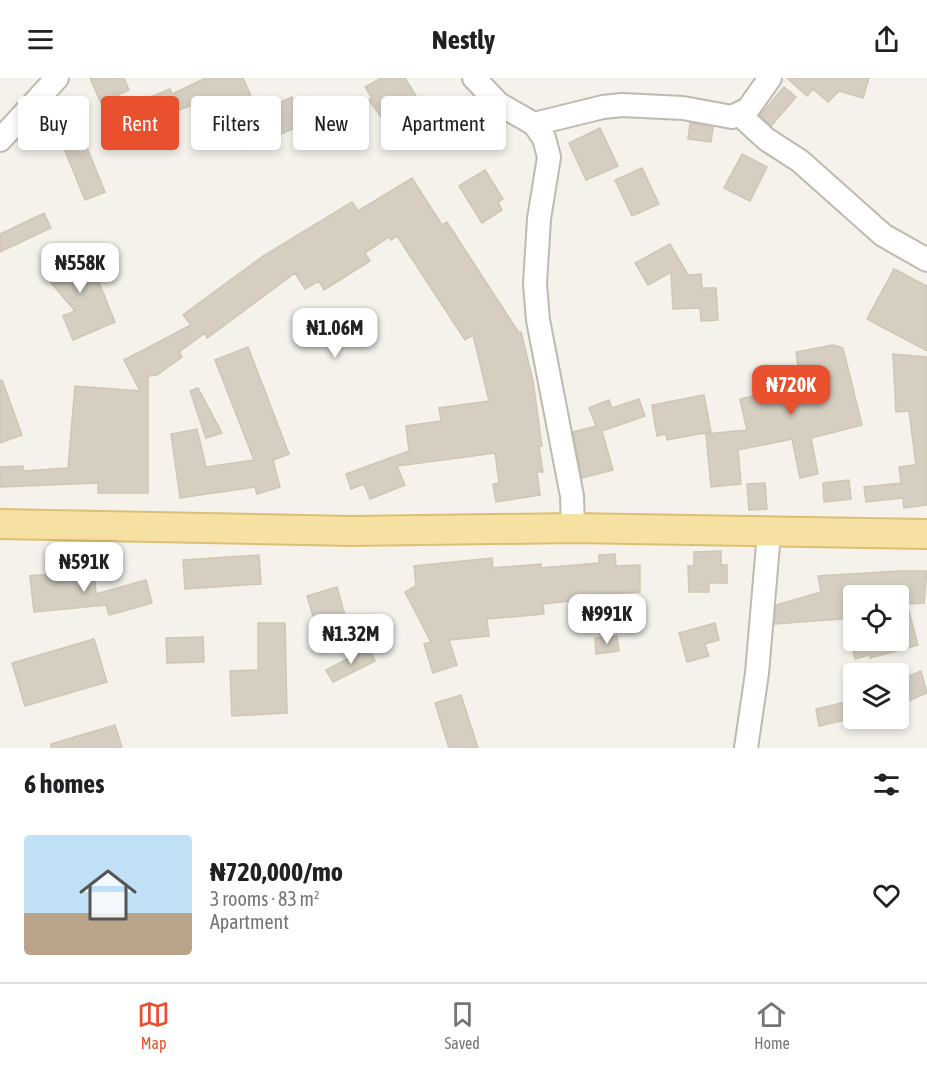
<!DOCTYPE html>
<meta charset="utf-8">
<style>
:root{--surface:#fff;--page:#f6f6f6;--text:#202124;--muted:#757577;--line:#e0e0e0;--accent:#e8502e}
body{margin:0;font-family:"Asap Condensed",sans-serif;background:var(--page);color:var(--text);height:100vh;display:flex;flex-direction:column;font-size:22px;white-space:nowrap}
*{box-sizing:border-box;margin:0}
p{font-size:20px;color:var(--muted)}
.icon{flex:none;width:33px;height:33px;fill:none;stroke:currentColor;stroke-width:2;stroke-linecap:round;stroke-linejoin:round}
.map{position:relative;height:670px;overflow:hidden}
.panel{display:flex;flex-direction:column;background:var(--surface);flex:1}
.panel>*{flex:none}
.hud{position:absolute;left:18px;top:18px;width:600px;height:54px;display:flex;gap:12px}
.fabs{position:absolute;left:843px;top:507px;display:grid;gap:12px}
.fabs a{display:grid;place-items:center;width:66px;height:66px;border-radius:6px;background:var(--surface);box-shadow:0 3px 9px #0003;font-size:30px}
.price{position:absolute;translate:-50% -51px;padding:0 14px;border-radius:12px;background:#fff;color:#222;font-size:20px;line-height:39px;filter:drop-shadow(0 2px 3px #0008)}
.price::after{content:'';position:absolute;left:50%;top:36px;width:18px;height:14px;margin-left:-9px;background:inherit;clip-path:polygon(0 0,100% 0,50% 100%)}
.price.on{background:var(--accent);color:#fff}
ul{padding:0;list-style:none}
li{display:flex;align-items:center;gap:18px;height:150px;padding:0 24px}
li+li{border-top:2px solid var(--line)}
li span{display:grid;place-items:center;flex:none;width:168px;height:120px;border-radius:6px;color:#555}
li>.icon{margin-inline-start:auto}
span .icon{width:72px;height:72px;fill:#fffc;stroke-width:1}
li b{font-size:26px}
h2{display:flex;justify-content:space-between;align-items:center;height:72px;padding:0 24px;font-size:26px}
.chip{padding:0 21px;border-radius:6px;background:var(--surface);box-shadow:0 3px 9px #0003;font-size:21px;line-height:54px}
.chip.on{background:var(--accent);color:#fff}
header{display:flex;justify-content:space-between;align-items:center;height:78px;padding:0 24px;background:var(--surface);font-size:27px;font-weight:700}
.dock{display:flex;justify-content:space-around;align-items:center;height:84px;border-top:2px solid var(--line);background:var(--surface);font-size:16px;color:var(--muted)}
.dock a{display:grid;justify-items:center;gap:3px}
.dock .on{color:var(--accent)}
.map>svg:first-child{display:block}
</style>
<header><svg class="icon" aria-label="menu" viewBox="0 0 24 24"><path d="M4 6h16M4 12h16M4 18h16"/></svg>Nestly<svg class="icon" aria-label="share" viewBox="0 0 24 24"><path d="M12 15V3M7 8l5-5 5 5M5 13v7h14v-7"/></svg></header>
<div class="map">
<svg width="927" height="670" viewBox="0 0 927 670">
<rect width="100%" height="100%" fill="#f4f2eb"/>
<path fill="#d5cec1" stroke="#cfc6b5" stroke-width="1.5" d="M90,0H124L129,12L101,25Z
M206,0H243L258,34L292,19L304,46L243,72L227,36L215,41L206,22L141,46L133,26L170,11L172,16Z
M381,0H405L421,26L404,37L410,47L394,57L369,22L372,20L365,9Z
M787,0H869L863,20L839,13L828,24L813,11L807,18Z
M784,9L796,19L771,48L760,37Z
M53,33L67,57L43,70L31,49Z
M690,45L713,49L711,64L688,61Z
M600,50L618,88L586,102L569,65Z
M83,60L105,114L85,122L63,68Z
M742,76L767,89L750,123L724,110Z
M642,90L659,126L632,138L615,102Z
M485,92L503,121L498,124L502,132L482,145L459,108Z
M412,100L442,147L447,144L519,255L521,254L533,303L542,368H539L543,394H537L540,417L496,424L493,406L499,405L495,375L397,388L405,407L370,421L364,406L351,411L346,396L409,373L406,348L441,343L439,330L489,323L473,257L465,262L397,158L391,162L389,159L365,175L370,183L324,212L319,203L305,211L295,195L207,260L205,255L179,274L182,279L157,297L148,298V415H98V405L0,409V389L23,388V393L68,390L75,308L140,313L124,282L191,247L183,237L263,178L352,124L358,133Z
M44,135L51,150L0,174V156Z
M670,166L688,197L701,196L702,210H716L718,242L701,243L700,230L673,231L671,194L648,207L635,185Z
M72,169L96,197L115,244L73,262L63,238L75,233L42,194Z
M894,191L927,208V273L867,241Z
M833,267L843,270L862,347L811,360L818,396L800,400L792,361L738,372L741,406L711,409L706,356L747,352L740,321L801,308L796,274Z
M248,269L289,376L273,382L280,409L257,416L255,409L180,420L171,356L197,351L206,389L254,382L215,282Z
M893,276L927,279V427L904,430L903,420L866,424L864,409L901,405L899,389L916,387L909,333L896,334Z
M2,302L22,357L0,365V303Z
M198,310L222,355L206,360L190,313Z
M704,317L711,354L667,362L666,356L657,358L652,327Z
M639,321L645,338L602,353L613,392L582,400L573,354L596,348L589,330L609,322L612,330Z
M849,402L851,421L824,424L823,405Z
M765,405L767,431L749,432L747,406Z
M721,473V487H727V505H709V514H689L688,488H694V474Z
M615,476L616,488L640,487V514L579,517V522L543,526L544,536L487,541L489,558L449,562L457,587L433,595L424,566L431,564L405,514L416,508L414,488L492,480L493,490L541,486V490L599,485V477Z
M259,477L261,506L185,511L183,482Z
M94,492L96,516L146,502L152,525L109,537L106,527L34,534L30,498Z
M899,493H927L924,525L907,526L918,567L870,580L869,577L855,581L850,562H898V518H854V540L775,546L776,527L821,514L818,498Z
M337,509L346,541L316,548L307,518Z
M258,545H285L287,635L232,638L230,593L258,592Z
M715,545L719,562L705,566L709,578L687,584L679,555Z
M617,558L619,573L596,576L595,560Z
M203,559L204,584L167,585L166,560Z
M94,561L107,604L25,628L12,585Z
M368,570L375,583L333,604L326,592Z
M921,593L927,615L908,623L900,602Z
M461,617L478,670H449L435,625Z
M854,622V640L819,648L816,631Z
M115,647L122,670H51V666Z"/>
<g fill="none" stroke-linecap="round" stroke-linejoin="round">
<g stroke="#bfb9ae" stroke-width="26">
<path id="minor" d="M474,0L499,26L534,46L544,60L549,79L539,141L535,206L538,242L572,418L573,450
M740,37L766,61L800,83L883,157L927,182
M534,46L603,29L622,27L683,30L732,39L748,31L770,0
M0,62L57,0
M746,670L757,595L769,455"/>
</g>
<g stroke="#dbbf72" stroke-width="32">
<path id="major" d="M0,446L352,453L573,450L927,456"/>
</g>
<use href="#minor" stroke="#fff" stroke-width="22"/>
<use href="#major" stroke="#f6e1a2" stroke-width="28"/>
</g>
</svg>
<div class="fabs">
<a><svg class="icon" aria-label="locate" viewBox="0 0 24 24"><circle cx="12" cy="12" r="6"/><path d="M12 2v4M12 18v4M2 12h4M18 12h4"/></svg></a>
<a><svg class="icon" aria-label="layers" viewBox="0 0 24 24"><path d="M12 4l9 5-9 5-9-5zM3 14l9 5 9-5"/></svg></a>
</div>
<b class="price" style="left:80px;top:216px">₦558K</b>
<b class="price" style="left:335px;top:281px">₦1.06M</b>
<b class="price on" style="left:791px;top:338px">₦720K</b>
<b class="price" style="left:84px;top:515px">₦591K</b>
<b class="price" style="left:607px;top:567px">₦991K</b>
<b class="price" style="left:351px;top:587px">₦1.32M</b>
<div class="hud">
<a class="chip">Buy</a>
<a class="chip on">Rent</a>
<a class="chip">Filters</a>
<a class="chip">New</a>
<a class="chip">Apartment</a>
</div>
</div>
<section class="panel">
<h2>6 homes<svg class="icon" aria-label="filters" viewBox="0 0 24 24"><path d="M4 7h16M4 17h16"/><circle cx="9" cy="7" r="2"/><circle cx="15" cy="17" r="2"/></svg></h2>
<ul>
<li><span style="background:linear-gradient(#bfe0f5 65%,#b9a48a 0)"><svg class="icon" aria-label="home" viewBox="0 0 24 24"><path d="M3 11l9-7 9 7M6 9v11h12V9"/></svg></span><div><b>₦720,000/mo</b><p>3 rooms · 83 m²</p><p>Apartment</p></div><svg class="icon" aria-label="heart" viewBox="0 0 24 24"><path d="M12 20l-8-8c-3-5 5-10 8-4 3-6 11-1 8 4z"/></svg></li>
</ul>
</section>
<nav class="dock">
<a class="on"><svg class="icon" aria-label="map" viewBox="0 0 24 24"><path d="M3 6l6-2 6 2 6-2v14l-6 2-6-2-6 2zM9 4v14M15 6v14"/></svg>Map</a>
<a><svg class="icon" aria-label="saved" viewBox="0 0 24 24"><path d="M7 4h10v16l-5-4-5 4z"/></svg>Saved</a>
<a><svg class="icon" aria-label="home" viewBox="0 0 24 24"><path d="M3 11l9-7 9 7M6 9v11h12V9"/></svg>Home</a>
</nav>
